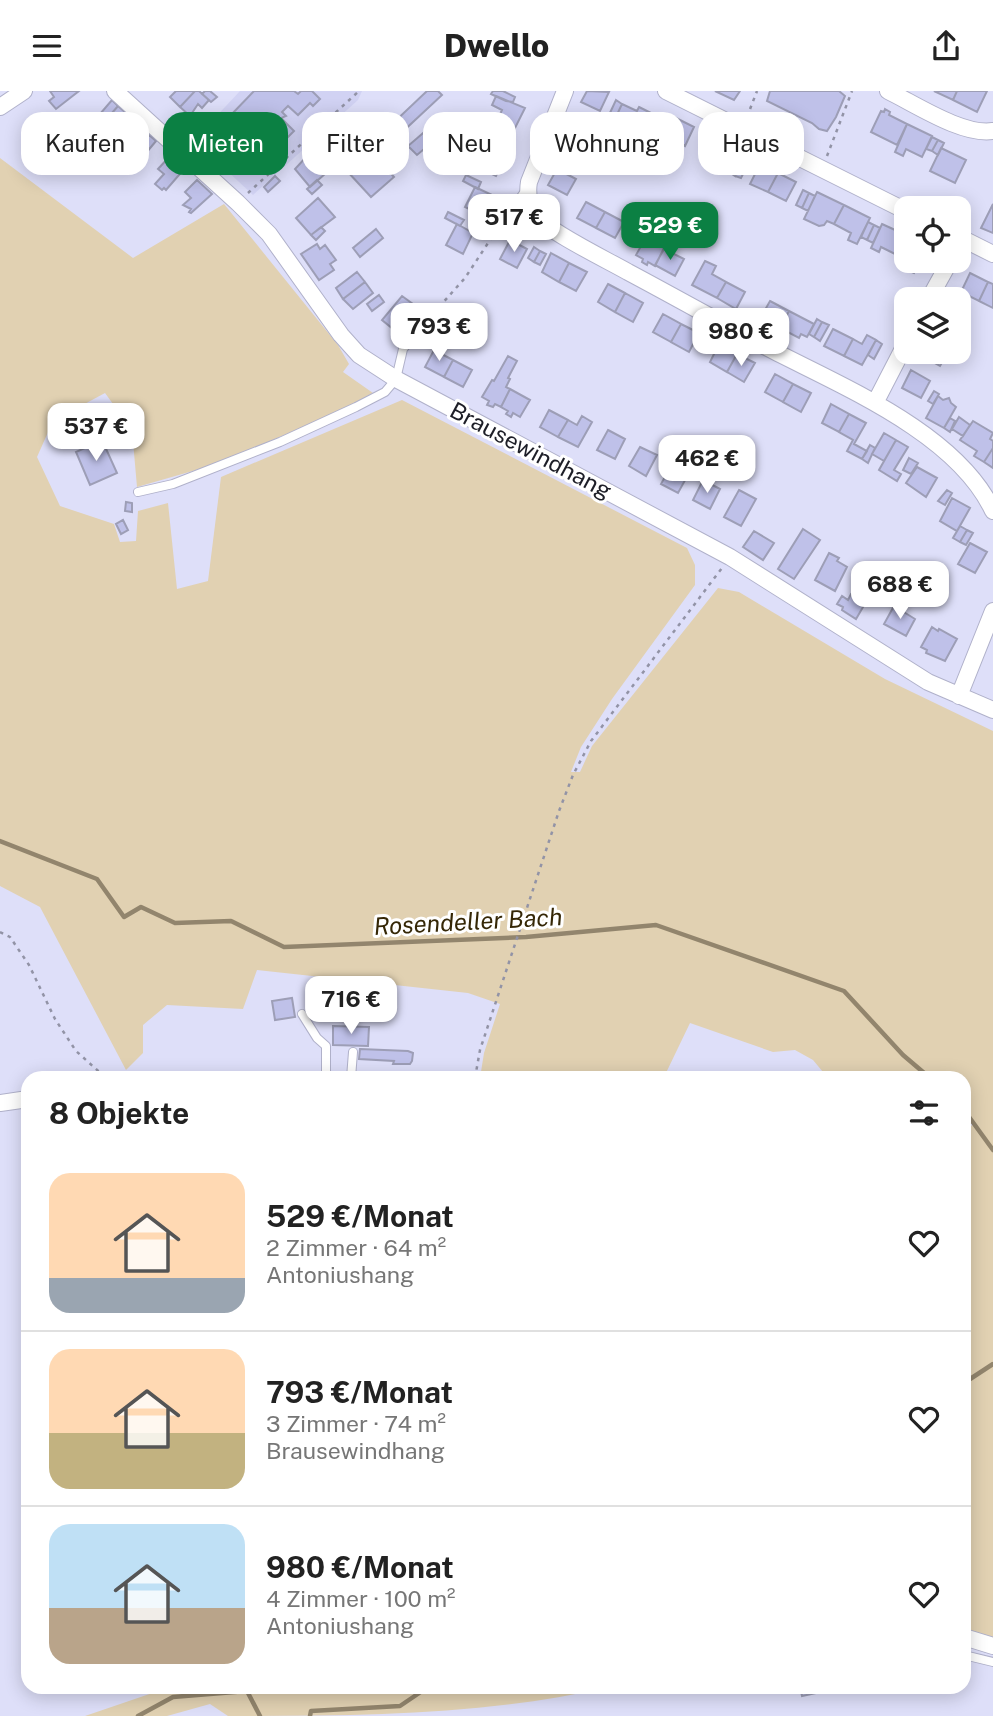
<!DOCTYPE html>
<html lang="de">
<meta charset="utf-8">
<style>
:root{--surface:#fff;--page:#f2f2f2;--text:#222;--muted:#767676;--line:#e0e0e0;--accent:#0b8043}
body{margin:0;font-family:"Public Sans",sans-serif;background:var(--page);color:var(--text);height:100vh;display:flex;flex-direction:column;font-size:26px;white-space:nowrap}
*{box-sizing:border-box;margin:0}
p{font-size:23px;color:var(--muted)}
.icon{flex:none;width:38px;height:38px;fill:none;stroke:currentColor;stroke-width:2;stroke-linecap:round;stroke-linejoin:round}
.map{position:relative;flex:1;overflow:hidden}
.drawer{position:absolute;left:21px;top:980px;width:950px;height:623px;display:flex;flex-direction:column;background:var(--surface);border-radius:21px;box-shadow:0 4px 18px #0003}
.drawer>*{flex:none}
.guide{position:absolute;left:21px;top:21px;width:952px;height:63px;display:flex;gap:14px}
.controls{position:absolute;left:894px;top:105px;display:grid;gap:14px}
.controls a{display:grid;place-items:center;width:77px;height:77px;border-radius:14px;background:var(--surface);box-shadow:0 4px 18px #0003;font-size:35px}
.price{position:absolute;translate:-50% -60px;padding:0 16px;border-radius:14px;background:#fff;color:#222;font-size:23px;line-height:46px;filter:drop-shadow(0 2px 4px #0008)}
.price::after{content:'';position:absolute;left:50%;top:42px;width:21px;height:16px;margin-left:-10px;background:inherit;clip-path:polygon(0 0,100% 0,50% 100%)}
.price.on{background:var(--accent);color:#fff}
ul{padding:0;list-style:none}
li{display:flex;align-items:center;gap:21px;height:175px;padding:0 28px}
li+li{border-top:2px solid var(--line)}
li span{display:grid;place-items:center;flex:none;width:196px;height:140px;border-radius:21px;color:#555}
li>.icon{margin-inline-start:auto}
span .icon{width:84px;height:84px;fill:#fffc;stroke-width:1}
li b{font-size:30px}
h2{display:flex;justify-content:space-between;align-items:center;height:84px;padding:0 28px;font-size:30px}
.pill{padding:0 24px;border-radius:21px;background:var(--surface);box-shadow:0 4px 18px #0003;font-size:24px;line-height:63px}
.pill.on{background:var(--accent);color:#fff}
header{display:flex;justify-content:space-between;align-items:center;height:91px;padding:0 28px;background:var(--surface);font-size:32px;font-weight:800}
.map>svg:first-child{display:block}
</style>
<header><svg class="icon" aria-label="menu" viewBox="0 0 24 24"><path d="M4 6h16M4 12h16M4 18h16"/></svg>Dwello<svg class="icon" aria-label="share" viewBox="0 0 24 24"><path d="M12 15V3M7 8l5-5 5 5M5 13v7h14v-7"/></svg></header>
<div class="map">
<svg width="993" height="1625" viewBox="0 0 993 1625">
<rect width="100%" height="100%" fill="#dedff9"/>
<path fill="#d1d2f3" d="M240,0H362L358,9L253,104L194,49Z"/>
<path fill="#e1d1b2" d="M0,67L133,167L224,113L338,254L349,273L343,281L373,302L340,320L217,373L137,396L132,339L105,302L53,330L37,366L60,415L114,433L120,451L136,450L138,420L168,412L177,498L208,490L221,386L402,309L687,457L695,474V494L612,608L581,656L571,681H580L592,655L718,497L739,501L885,588L993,640V1553L964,1543V1036L974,1034L964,1021V987H828L813,969L795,959L773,961L690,932L665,984L660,987H480L484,962L500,913L468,902L257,879L243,918L167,914L143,934V962L126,979L40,816L0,795Z
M170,1596H608C485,1625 355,1625 228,1625L210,1613L167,1625H85Z"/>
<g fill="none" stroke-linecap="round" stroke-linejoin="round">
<path stroke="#92856d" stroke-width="4.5" d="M0,750L97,788L124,826L141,816L175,832L231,830L284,856L526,846L656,834L844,900L903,964L930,987
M964,1019L993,1059
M964,1292L993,1273
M138,1625L173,1606L247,1600L260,1625
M310,1625L311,1620L400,1615L428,1596"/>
</g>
<path fill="#bfc1e9" stroke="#9d9eb6" stroke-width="2" d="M50,0H79L56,18L49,10L54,6Z
M176,0H195L180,16L170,6Z
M195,0H199L209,9L202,17L198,13L190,25L180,16Z
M205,0H210L217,6L211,11L202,3Z
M254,0H294L298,3L301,0H312L320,8L313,15L310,12L298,24L288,15L282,21L286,25L281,27L294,40L274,60L263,50L266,47L254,36L251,39L241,29L238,32L230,25Z
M427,0H438L442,4L399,44L390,35Z
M493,0H503L515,6L513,11L506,10L491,3Z
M587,0L609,1L600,20L581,11Z
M715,0H740L734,9Z
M770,0H839L845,5L836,26L827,40L819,38L812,32L767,10Z
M934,0H957L953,9Z
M957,0H987L977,21L953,9Z
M496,5L525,17L511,45L486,33L491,24L498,28L502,19L492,14Z
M112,9L118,15L100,36L94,30Z
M616,9L622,13L615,28L609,24Z
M622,13L637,20L629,35L615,28Z
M118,15L126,22L106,42L100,36Z
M639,16L657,25L647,44L629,35Z
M885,18L890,21L889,24L907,33L897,54L871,41L881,20L884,21Z
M667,23L672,25L661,43L658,41Z
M672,25L694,36L685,55L674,49L668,62L657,57Z
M486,33L507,43L502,54L481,43Z
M907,33L932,45L922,66L906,58L903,65L895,61Z
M141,36L149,44L128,67L121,60L123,57L120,54Z
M429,37L437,47L417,64L408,55Z
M149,44L156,50L136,74L128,67Z
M480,44L496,52L493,58L477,51Z
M932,46L938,49L932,60L926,58Z
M938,49L944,52L938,64L932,60Z
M715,51L733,60L723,80L705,71Z
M489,56L506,65L496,85L479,77Z
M941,57L966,69L955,92L930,80Z
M317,58L333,76L310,96L295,78L308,64L309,65Z
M370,59L394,86L371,106L347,80Z
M171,64L185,77L166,99L164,97L162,99L155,93L164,83L158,78Z
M736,67L742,70L735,85L729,81Z
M742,70L748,73L741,87L735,85Z
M760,73L778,82L768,101L750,93Z
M557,78L576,88L567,104L548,94Z
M778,82L796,91L786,110L768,101Z
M466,84L481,91L478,98L463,90Z
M275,85L280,90L268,101L264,96Z
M197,89L212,103L191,122L189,121L191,118L183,114L191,107L185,101Z
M317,89L322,94L312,103L307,98Z
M475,96L492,104L482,124L465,116Z
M803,99L809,102L802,117L796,114Z
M817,101L844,114L834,133L827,130L824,134L819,135L804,128Z
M809,102L815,105L808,120L802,117Z
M318,107L335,126L311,144L296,127Z
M586,111L605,121L596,137L577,127Z
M993,113V142L981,137Z
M844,114L870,127L857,153L848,149L851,142L834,133Z
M448,121L464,129L460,135L445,127Z
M605,121L624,131L615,147L596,137Z
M868,131L874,134L867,149L861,146Z
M457,133L473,142L463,163L446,154Z
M882,133L906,144V150L899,165L881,156L879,161L871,157Z
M874,134L880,137L873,152L867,149Z
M321,136L325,140L316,149L311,144Z
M376,138L383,147L360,166L353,157Z
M650,139L659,144L655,152L664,157L655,175L648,171L647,174L642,171L643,168L636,164Z
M510,149L527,158L517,177L500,168Z
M906,150V169L899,165Z
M317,153L320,158L325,154L336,169L330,173L334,179L319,189L301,163Z
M534,156L540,160L534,171L528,167Z
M664,158L684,168L675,185L655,174Z
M540,160L546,163L540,174L534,171Z
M551,162L569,172L559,191L542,181Z
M705,170L716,175L712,183L726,191L717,207L692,194Z
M908,170H920L914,182L904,178Z
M569,172L587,181L576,200L559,191Z
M357,181L365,191L343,208L336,197Z
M970,182L988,191L979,210L961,201Z
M365,191L373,202L353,218L343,208Z
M726,191L745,201L736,218L717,207Z
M988,191L993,193V217L979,210Z
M608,193L625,202L615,221L598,211Z
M625,202L643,212L633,231L615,221Z
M379,204L384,211L372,220L367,213Z
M402,205L417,216L398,242L382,229Z
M770,210L789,220L780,237L761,226Z
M789,220L814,233L807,246L801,243L799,247L780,237Z
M663,223L681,233L671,251L653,241Z
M817,228L822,231L814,246L809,243Z
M822,231L829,234L820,250L814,246Z
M681,233L699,242L689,261L671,251Z
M833,238L853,248L844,265L824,255Z
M867,244L876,249L862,274L844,265L853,248L862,253Z
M876,249L882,253L874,268L868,264Z
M719,253L737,263L727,281L710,271Z
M434,259L453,269L444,286L425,276Z
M922,261H948L940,275L920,264Z
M737,263L755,272L744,291L727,281Z
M508,265L517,270L508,287L510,288L506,296L510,298L501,316L495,313L493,316L487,314L489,310L482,306L492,289L494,290Z
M453,269L472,279L463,296L444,286Z
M911,279L930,290L921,307L902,297Z
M775,283L793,293L783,311L765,301Z
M793,293L811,302L801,321L783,311Z
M510,298L530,309L520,326L513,322L511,326L506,323L508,320L501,316Z
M934,300L939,303L933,313L928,310Z
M938,305L943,309L949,307L951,312L956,316L944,337L926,327Z
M831,313L849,323L839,341L822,332Z
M549,319L568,329L558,346L540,336Z
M849,323L866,332L854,353L867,360L862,368L847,360L853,349L839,341Z
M582,325L592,331L578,356L558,346L568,329L577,334Z
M959,326L970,334L963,345L952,338Z
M950,327L955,330L950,341L944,337Z
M973,330L993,342L990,348L993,350V357L984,371L974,365L977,360L960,349Z
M608,339L625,348L615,368L597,359Z
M884,342L896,349L884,370L872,363Z
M102,349L117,382L90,394L76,361Z
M896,349L908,356L894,379L901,383L897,390L879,379Z
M870,354L875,357L868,372L862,368Z
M640,356L657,364L646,385L629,375Z
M993,357V377L984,371Z
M909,367L918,372L911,383L903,379Z
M672,373L689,382L678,402L661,393Z
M917,376L937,387L926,406L906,392Z
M703,389L720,398L710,418L693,409Z
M739,399L756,408L741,435L724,426Z
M947,399L952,402L945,414L938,410Z
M952,407L970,417L957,440L940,430Z
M126,411L132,412V421L125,420Z
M123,429L128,439L121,443L116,433Z
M960,435L967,439L960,451L953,447Z
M803,438L820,449L794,488L778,478Z
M967,439L973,442L966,454L960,451Z
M754,440L774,452L763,469L743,456Z
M970,452L987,461L975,482L958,473Z
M829,462L839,467L837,470L847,476L835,500L815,489Z
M851,503L866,511L856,528L842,519L843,516L837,513L842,505L848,509Z
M894,515L915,528L906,545L884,533Z
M932,536L938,540L939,538L957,548L945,570L926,562L927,559L921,556Z
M292,907L295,926L275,929L272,910Z
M333,935L369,936L368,955L333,954Z
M360,958L408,960L413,962L412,970L410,973H393L394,970L359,968Z
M800,1596H829L830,1599L802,1605Z"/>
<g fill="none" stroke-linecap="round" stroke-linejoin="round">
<g stroke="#b0b1ca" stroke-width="10">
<path id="lane" d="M499,136L526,99
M138,401L173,393L280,351L356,316L385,301L396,288L403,258L432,224
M302,923L317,947L326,955V987
M351,987L353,961
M964,1564L993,1571"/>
</g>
<g stroke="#b0b1ca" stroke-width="18">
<path id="street" d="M115,0L238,112L269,143L341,244L359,264L396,288L730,466L928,591L993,619
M565,0L529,91C527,102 529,116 537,126C551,142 607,169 628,181C675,206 721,232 768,257C841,295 957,342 993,420
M666,0L906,120
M888,0C915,13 963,45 993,40
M0,16L24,0
M959,146L993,163
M929,208L950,170
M875,312L906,252
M959,605L993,520
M0,1012L28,1008
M964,1546L993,1555"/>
</g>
<path stroke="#9293a6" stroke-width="2.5" stroke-dasharray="3.5 5" stroke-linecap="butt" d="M747,26L757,0
M827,65L852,0
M248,102L359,0
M439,216L465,187L494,143
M0,841L10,846L29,874L55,928L76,960L106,987
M475,987L480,959L559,720L573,684L591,650L722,477"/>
<use href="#lane" stroke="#fff" stroke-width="8"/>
<use href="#street" stroke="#fff" stroke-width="16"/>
</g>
<g text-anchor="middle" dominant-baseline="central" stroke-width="6" stroke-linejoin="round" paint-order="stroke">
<g font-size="23" fill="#1d1e27" stroke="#fff">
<text transform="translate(531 359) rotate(28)">Brausewindhang</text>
</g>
<g font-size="24" font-style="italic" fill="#352706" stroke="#fff">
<text transform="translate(468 830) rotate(-3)">Rosendeller Bach</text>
</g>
</g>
</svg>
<div class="controls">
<a><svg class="icon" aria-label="locate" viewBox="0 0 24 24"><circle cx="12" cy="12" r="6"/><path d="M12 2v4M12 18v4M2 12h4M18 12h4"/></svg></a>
<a><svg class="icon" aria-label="layers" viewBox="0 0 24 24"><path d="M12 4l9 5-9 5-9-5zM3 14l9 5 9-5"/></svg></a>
</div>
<b class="price" style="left:514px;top:163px">517 €</b>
<b class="price on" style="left:670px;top:171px">529 €</b>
<b class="price" style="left:439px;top:272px">793 €</b>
<b class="price" style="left:741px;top:277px">980 €</b>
<b class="price" style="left:96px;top:372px">537 €</b>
<b class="price" style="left:707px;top:404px">462 €</b>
<b class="price" style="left:900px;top:530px">688 €</b>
<b class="price" style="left:351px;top:945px">716 €</b>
<div class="guide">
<a class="pill">Kaufen</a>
<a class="pill on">Mieten</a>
<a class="pill">Filter</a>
<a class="pill">Neu</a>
<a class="pill">Wohnung</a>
<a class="pill">Haus</a>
</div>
<section class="drawer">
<h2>8 Objekte<svg class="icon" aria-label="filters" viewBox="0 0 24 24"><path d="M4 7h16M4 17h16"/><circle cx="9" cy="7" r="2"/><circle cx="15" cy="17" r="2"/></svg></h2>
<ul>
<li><span style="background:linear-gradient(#ffd9b3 75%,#9aa5b1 0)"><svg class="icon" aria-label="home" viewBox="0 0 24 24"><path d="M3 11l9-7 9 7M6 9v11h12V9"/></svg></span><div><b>529 €/Monat</b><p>2 Zimmer · 64 m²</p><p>Antoniushang</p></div><svg class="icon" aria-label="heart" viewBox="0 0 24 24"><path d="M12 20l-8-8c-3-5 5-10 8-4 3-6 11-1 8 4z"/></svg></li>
<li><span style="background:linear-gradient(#ffd9b3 60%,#c2b280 0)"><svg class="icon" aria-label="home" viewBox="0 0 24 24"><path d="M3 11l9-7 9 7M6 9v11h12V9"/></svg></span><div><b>793 €/Monat</b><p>3 Zimmer · 74 m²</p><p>Brausewindhang</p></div><svg class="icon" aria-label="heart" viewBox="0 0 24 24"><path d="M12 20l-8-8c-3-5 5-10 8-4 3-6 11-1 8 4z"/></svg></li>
<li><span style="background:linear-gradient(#bfe0f5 60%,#b9a48a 0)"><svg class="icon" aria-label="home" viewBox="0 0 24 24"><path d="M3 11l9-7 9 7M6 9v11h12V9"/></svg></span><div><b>980 €/Monat</b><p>4 Zimmer · 100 m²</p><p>Antoniushang</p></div><svg class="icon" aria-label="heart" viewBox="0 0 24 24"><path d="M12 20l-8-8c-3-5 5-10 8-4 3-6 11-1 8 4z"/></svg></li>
</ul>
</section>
</div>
